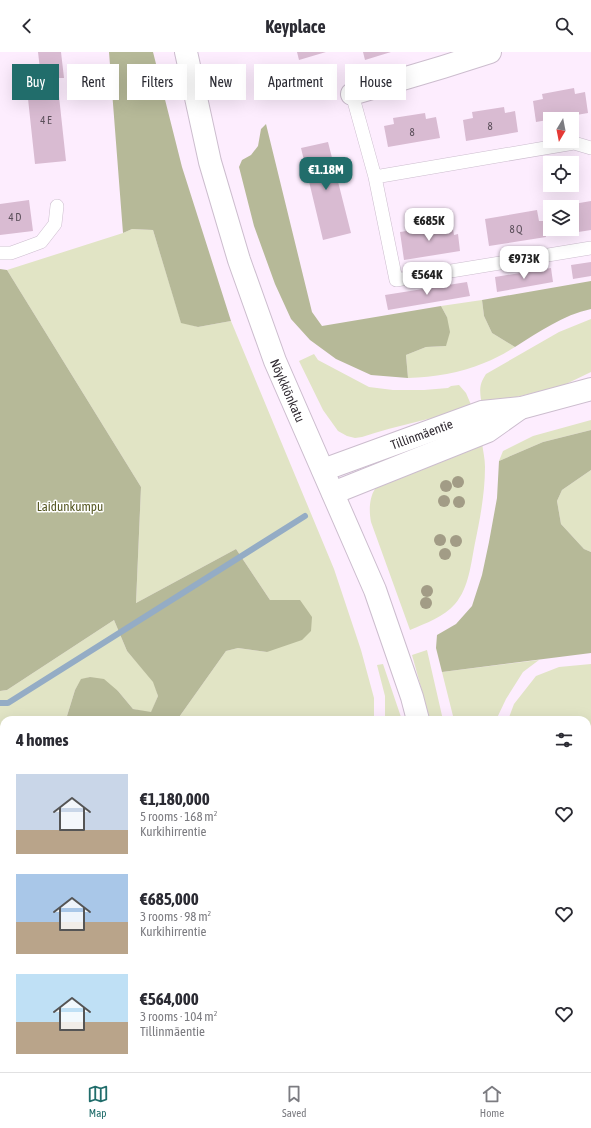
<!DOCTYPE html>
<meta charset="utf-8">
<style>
:root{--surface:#fff;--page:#f2f2f3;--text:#2b2b33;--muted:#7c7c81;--line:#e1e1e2;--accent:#216d6b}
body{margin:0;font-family:"Asap Condensed",sans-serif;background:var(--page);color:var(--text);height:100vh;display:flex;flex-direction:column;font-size:15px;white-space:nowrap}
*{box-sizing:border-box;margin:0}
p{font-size:13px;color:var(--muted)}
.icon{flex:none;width:22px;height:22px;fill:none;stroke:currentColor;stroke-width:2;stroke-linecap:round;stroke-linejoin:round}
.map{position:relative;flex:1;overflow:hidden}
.panel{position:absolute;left:0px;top:664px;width:591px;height:356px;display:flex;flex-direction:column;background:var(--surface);border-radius:12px 12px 0 0;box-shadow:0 4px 16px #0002}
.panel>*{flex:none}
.top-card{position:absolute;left:12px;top:12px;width:567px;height:36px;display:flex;gap:8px}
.needle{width:26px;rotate:190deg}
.buttons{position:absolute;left:543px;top:60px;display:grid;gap:8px}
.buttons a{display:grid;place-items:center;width:36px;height:36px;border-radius:0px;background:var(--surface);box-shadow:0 4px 16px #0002;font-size:20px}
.price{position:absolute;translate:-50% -34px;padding:0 9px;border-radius:8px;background:#fff;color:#222;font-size:13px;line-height:26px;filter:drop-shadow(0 1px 2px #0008)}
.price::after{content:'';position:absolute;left:50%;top:24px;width:12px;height:9px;margin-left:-6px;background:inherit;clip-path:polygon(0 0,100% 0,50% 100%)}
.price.selected{background:var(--accent);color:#fff}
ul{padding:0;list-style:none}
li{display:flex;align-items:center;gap:12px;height:100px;padding:0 16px}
li span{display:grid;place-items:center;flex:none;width:112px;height:80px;border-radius:0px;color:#555}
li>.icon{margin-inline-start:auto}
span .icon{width:48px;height:48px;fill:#fffc;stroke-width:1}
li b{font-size:17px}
h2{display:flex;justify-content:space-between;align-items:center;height:48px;padding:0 16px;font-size:17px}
.chip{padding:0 14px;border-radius:0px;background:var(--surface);box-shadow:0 4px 16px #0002;font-size:14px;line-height:36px}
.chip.selected{background:var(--accent);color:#fff}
header{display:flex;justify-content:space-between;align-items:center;height:52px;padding:0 16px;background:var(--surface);font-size:18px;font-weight:700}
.tab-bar{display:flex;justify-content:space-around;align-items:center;height:56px;border-top:1px solid var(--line);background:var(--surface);font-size:11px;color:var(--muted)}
.tab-bar a{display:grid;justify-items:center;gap:2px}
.tab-bar .selected{color:var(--accent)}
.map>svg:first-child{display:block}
</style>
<header><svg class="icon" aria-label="back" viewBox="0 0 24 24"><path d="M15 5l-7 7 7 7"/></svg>Keyplace<svg class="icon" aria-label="search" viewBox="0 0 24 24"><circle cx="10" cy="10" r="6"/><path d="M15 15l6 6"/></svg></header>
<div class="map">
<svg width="591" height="1020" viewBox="0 0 591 1020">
<rect width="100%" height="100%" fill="#fdedfe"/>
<path fill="#e1e4c5" d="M132,177L153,178L181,270L198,275L231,269L334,517L361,598L374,646V668H177L226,599L238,596L267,600L300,548H270L236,497L136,551L141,435L7,218L123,181Z
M482,248L484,264L492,281L515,295C505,301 495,307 484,311C460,321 434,325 408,326L406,303L426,295L446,294L447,265L441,254Z
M591,267V320L564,333L482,354C480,340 478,334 486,322L559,280Z
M314,302L318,308L369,335L393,338H424L448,336L451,334L459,333L466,341L472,355C436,366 398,373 362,385L355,386L347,384L338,379L323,358L299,309Z
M591,368V378L543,390L499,409L503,399L533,384Z
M482,391C483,399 485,407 485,415C485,441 480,467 475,491C471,511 469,536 455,552C444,565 426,571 410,578L371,470C369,460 369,446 375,437C377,435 381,433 384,431Z
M591,418V500L584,497L561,472L557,449L562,438Z
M114,568L127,599L154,630L158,644L151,661L133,657L118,639L90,625L81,628L75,638L67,664L76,668H4V975L0,978V639L7,638Z
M427,598L443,668H430L412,603Z
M539,608L523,620L506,647L496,668H454L442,620Z
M383,612L402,668H403H385V644L377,613Z
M591,612V722H587V668H508L514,652L536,624L559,615Z
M74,1016H105L98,1020H73L72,1017Z
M224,1016H249L245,1020H220Z"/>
<path fill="#b6b998" d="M109,0H153L182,115L231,269L198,275L181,271L153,178L132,177L123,181Z
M266,72L312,260L322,274L441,254L447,265L450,280L446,294L426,295L406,303L408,326L371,323L336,307L310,288L291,267L275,232L254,174L239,115L242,108L251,103L258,94L261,77Z
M0,217L7,218L141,435L136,551L236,497L270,548H300L312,565L311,579L302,588L267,600L238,596L226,599L177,668H76L67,664L75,638L81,627L90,625L104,627L118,639L133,657L151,660L158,644L153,630L127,599L114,568L7,638L0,639Z
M591,229V257C563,263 539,280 515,295L492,281L484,264L482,248Z
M591,378V418L562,438L557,449L561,472L584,497L591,500V601L442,620L436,596L437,583L456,572L472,554L482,523L489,490L497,446L499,409L543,390Z
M587,722H591V936L587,930Z
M411,1016H586L588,1020H399Z"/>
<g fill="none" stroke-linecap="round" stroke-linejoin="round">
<path stroke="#94acc5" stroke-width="6" d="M0,651H8L305,464"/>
</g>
<path fill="#d9bbd2" d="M38,0H61L64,26H57L66,109L35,112L26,28L41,26Z
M297,0H326L299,8Z
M363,0H391L365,8Z
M327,12L333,31L304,39L299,21Z
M574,36L575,42L585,40L588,61L536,70L533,49L543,47L542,42Z
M504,55L505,61L515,59L518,80L466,89L463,68L473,66L472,60Z
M425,61L426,67L436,65L440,86L388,95L384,74L394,72L393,66Z
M328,90L351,181L323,188L301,96Z
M29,148L33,179L0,183V152Z
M591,149V178L572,181V155H568V153Z
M537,158L539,169H543L546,185L489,194L485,167Z
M452,172L454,183L458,182L460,199L404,208L400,180Z
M591,210V224L573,227L571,213Z
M551,216L553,230L497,240L495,225Z
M467,230L470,244L388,258L385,243Z
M105,1016H174L168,1020H98Z
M249,1016H257L260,1020H245Z
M263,1016H282L277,1020H267Z"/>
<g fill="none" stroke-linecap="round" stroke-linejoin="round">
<g stroke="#ccbdce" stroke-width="14">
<path id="service" d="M352,42L375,125L396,228L591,196
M375,125L574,91L591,96
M0,201H11L41,190L55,172L57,154"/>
</g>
<g stroke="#ccbdce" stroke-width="24">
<path id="minor" d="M352,42L443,15L490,0
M316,1020L327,1016"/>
</g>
<g stroke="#ccbdce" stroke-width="24">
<g id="tertiary">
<path id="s1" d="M323,418L482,360L521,356L591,337"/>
<path d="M333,441L488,379L519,357"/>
<path d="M587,954L591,960"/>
</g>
</g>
<g stroke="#ccbdce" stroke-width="24">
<g id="primary">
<path id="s2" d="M186,0L210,110L239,208L275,309L375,538L412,645L418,668"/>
<path d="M2,1020L8,1016"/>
</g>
</g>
<use href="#service" stroke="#fff" stroke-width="13"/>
<use href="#minor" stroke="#fff" stroke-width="22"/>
<use href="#tertiary" stroke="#fff" stroke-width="22"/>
<use href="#primary" stroke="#fff" stroke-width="22"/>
</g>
<g fill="#a29c86">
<circle cx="458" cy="430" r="6"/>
<circle cx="446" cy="434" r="6"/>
<circle cx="444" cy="449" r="6"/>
<circle cx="459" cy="450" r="6"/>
<circle cx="440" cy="488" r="6"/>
<circle cx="456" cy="489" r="6"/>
<circle cx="445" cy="502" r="6"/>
<circle cx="427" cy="539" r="6"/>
<circle cx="426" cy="551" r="6"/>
</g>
<g text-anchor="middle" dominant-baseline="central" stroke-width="3" stroke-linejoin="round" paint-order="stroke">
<g font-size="11" fill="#5b4f5a">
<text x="46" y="68">4 E</text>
<text x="490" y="74">8</text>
<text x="412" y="80">8</text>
<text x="15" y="165">4 D</text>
<text x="516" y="177">8 Q</text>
</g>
<g font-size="13" fill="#312b32" stroke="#fff">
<text stroke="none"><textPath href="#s2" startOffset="354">Nöykkiönkatu</textPath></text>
<text stroke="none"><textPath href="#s1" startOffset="105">Tillinmäentie</textPath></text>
</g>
<g font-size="13" fill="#575924" stroke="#fff">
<text x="70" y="454">Laidunkumpu</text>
</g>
</g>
</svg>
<div class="buttons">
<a><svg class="needle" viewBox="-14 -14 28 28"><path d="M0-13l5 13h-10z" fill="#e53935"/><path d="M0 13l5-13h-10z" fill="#7c7c81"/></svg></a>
<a><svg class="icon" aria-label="locate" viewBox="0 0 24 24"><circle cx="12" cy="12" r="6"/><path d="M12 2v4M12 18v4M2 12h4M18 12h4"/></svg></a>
<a><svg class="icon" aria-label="layers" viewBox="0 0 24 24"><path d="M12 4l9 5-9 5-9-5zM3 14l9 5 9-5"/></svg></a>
</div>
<b class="price selected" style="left:326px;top:139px">€1.18M</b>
<b class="price" style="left:429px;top:190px">€685K</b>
<b class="price" style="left:524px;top:228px">€973K</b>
<b class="price" style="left:427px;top:244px">€564K</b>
<div class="top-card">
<a class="chip selected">Buy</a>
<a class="chip">Rent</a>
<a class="chip">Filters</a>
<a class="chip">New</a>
<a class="chip">Apartment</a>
<a class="chip">House</a>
</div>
<section class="panel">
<h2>4 homes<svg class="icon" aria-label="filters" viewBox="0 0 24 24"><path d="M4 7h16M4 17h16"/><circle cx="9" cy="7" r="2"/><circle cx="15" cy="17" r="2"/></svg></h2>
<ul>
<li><span style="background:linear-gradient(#c9d6e8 70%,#b9a48a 0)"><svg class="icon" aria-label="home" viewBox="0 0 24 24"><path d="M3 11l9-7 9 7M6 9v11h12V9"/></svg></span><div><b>€1,180,000</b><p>5 rooms · 168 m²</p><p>Kurkihirrentie</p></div><svg class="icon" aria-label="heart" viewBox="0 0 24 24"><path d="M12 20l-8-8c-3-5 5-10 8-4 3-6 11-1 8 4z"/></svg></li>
<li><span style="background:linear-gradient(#a9c7e8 60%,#b9a48a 0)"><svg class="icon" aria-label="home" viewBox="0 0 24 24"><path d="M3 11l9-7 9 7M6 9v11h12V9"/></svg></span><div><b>€685,000</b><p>3 rooms · 98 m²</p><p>Kurkihirrentie</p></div><svg class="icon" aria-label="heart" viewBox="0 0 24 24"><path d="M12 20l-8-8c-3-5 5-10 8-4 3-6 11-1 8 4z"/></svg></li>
<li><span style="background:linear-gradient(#bfe0f5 60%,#b9a48a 0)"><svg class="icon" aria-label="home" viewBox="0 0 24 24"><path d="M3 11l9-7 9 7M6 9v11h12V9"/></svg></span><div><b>€564,000</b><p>3 rooms · 104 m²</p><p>Tillinmäentie</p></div><svg class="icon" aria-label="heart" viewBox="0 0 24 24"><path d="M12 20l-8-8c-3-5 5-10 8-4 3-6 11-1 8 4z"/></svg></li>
</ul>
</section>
</div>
<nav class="tab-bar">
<a class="selected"><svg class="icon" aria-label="map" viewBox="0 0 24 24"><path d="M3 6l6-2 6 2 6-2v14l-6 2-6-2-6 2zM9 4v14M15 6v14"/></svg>Map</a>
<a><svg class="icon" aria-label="saved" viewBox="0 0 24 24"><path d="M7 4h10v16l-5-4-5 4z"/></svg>Saved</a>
<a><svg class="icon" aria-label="home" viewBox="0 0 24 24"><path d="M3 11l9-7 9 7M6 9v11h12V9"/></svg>Home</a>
</nav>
